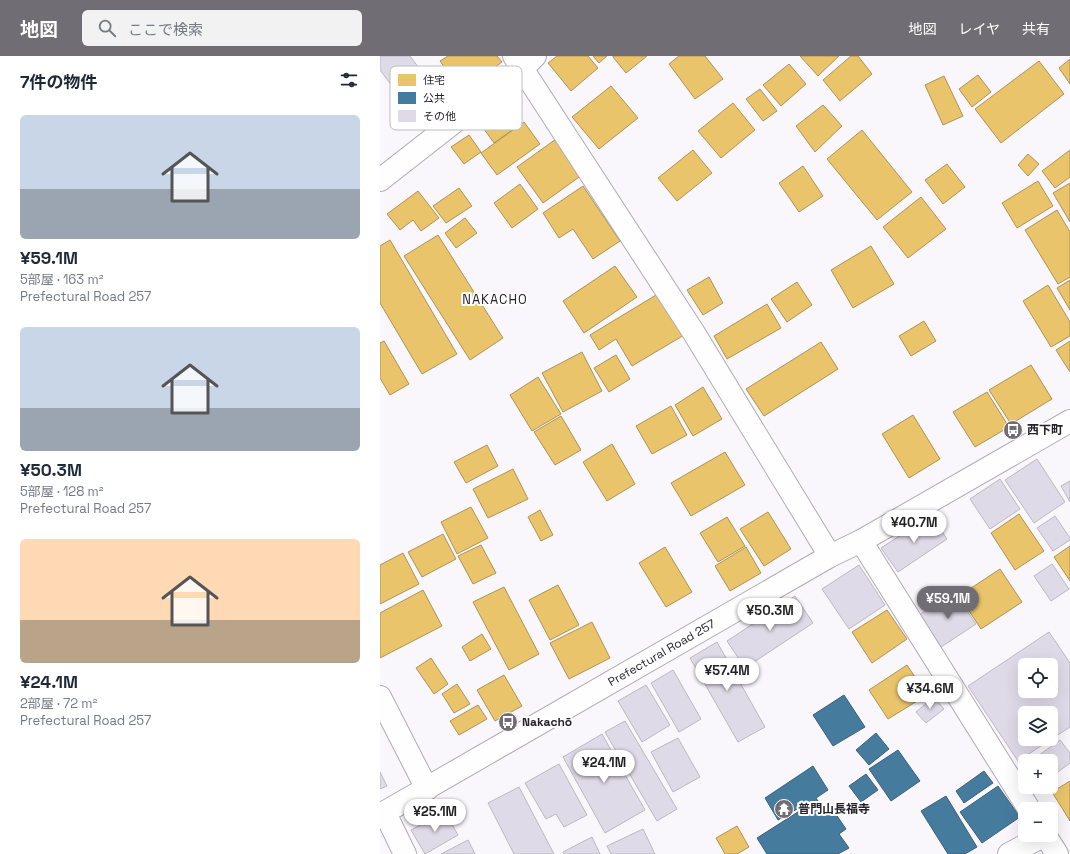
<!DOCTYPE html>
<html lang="ja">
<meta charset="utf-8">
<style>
:root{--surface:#fff;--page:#f2f2f3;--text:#1f2937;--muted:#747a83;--accent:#706d74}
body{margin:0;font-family:"Space Grotesk","Noto Sans JP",sans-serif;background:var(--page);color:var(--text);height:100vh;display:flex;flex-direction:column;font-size:15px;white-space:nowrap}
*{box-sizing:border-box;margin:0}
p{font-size:13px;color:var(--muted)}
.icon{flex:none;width:22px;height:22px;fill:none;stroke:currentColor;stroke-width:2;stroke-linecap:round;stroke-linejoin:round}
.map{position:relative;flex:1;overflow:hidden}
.side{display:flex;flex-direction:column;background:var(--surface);width:380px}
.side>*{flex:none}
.tools{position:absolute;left:638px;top:602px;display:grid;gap:8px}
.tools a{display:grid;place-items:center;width:40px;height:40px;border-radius:6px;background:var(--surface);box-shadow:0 4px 16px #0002;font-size:20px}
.price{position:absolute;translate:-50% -34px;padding:0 9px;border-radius:14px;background:#fff;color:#222;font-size:13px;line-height:26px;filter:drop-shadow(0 1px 2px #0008)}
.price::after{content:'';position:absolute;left:50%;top:24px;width:12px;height:9px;margin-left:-6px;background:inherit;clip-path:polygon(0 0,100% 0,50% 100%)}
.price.selected{background:var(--accent);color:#fff}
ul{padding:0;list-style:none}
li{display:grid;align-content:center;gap:8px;height:212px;padding:0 20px}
li span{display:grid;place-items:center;height:124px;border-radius:6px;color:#555}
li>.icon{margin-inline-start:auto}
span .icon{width:72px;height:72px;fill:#fffc;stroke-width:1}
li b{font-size:17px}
h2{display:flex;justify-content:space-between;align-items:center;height:48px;padding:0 20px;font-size:17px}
header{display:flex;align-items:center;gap:24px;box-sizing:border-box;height:56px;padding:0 20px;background:var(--accent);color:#fff}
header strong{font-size:19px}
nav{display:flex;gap:22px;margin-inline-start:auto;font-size:14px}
.search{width:280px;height:36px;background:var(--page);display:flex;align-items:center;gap:10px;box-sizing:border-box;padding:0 14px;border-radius:6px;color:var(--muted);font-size:15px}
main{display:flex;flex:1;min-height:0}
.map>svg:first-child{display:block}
</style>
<header>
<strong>地図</strong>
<div class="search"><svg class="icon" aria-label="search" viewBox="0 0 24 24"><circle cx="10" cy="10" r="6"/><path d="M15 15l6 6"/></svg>ここで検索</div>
<nav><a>地図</a><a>レイヤ</a><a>共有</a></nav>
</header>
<main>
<section class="side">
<h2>7件の物件<svg class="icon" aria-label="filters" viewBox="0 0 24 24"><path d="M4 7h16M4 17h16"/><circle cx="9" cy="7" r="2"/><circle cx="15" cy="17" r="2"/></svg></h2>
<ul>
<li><span style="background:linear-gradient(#c9d6e8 60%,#9aa5b1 0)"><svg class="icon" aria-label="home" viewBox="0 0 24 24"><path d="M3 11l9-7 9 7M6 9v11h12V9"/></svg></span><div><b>¥59.1M</b><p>5部屋 · 163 m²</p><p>Prefectural Road 257</p></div></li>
<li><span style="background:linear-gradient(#c9d6e8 65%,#9aa5b1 0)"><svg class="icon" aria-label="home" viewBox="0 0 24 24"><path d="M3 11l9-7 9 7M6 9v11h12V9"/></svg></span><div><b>¥50.3M</b><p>5部屋 · 128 m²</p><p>Prefectural Road 257</p></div></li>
<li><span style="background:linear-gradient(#ffd9b3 65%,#b9a48a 0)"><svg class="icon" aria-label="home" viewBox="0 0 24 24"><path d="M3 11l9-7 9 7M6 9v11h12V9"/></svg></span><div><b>¥24.1M</b><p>2部屋 · 72 m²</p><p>Prefectural Road 257</p></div></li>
</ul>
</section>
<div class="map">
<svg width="690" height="798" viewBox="0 0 690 798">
<rect width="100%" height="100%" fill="#f9f7fc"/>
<path fill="#e9c46a" stroke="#ae9357" d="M68,0H117L122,6L81,35L60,5Z
M177,0H208L218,12L191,35L168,7Z
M213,0H227L219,7Z
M233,0H267L246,17L233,1Z
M299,0H325L343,23L315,43L289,8Z
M420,0H459L438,20Z
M471,0H478L492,18L460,45L443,24Z
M690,3V28L679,12Z
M659,5L684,38L621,87L595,53Z
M409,8L426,28L401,50L383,29Z
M598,19L611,36L592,51L579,33Z
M564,20L583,60L563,69L545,29Z
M231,30L258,62L219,93L192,61Z
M380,33L397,55L383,65L366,43Z
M118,42L138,70L114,87L94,59Z
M353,47L375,74L341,102L318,75Z
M443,49L462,70L435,96L416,70Z
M144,66L160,88L117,119L101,97Z
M482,74L532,136L497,164L447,103Z
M89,79L101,96L84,108L71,91Z
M176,83L202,119L163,147L137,111Z
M313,94L332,117L297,145L278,122Z
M690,94V121L675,132L662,115Z
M648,98L659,108L648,120L638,109Z
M567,108L585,131L563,148L545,124Z
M423,110L443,140L419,156L399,127Z
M658,125L673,150L637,172L622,147Z
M690,127V166L673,137Z
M140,128L158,153L132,172L114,147Z
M203,130L240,185L213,203L193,173L179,182L163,157Z
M79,132L92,150L66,167L53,150Z
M38,135L59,162L41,175L33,164L20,174L7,158Z
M541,141L566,173L528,202L503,171Z
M677,154L690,176V221L678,228L645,174Z
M85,162L97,177L76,192L65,177Z
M58,179L123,282L90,304L24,200Z
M10,184L77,298L42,318L0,247V190Z
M491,190L514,228L473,252L451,214Z
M235,210L257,241L204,277L183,245Z
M329,221L343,247L323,259L307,234Z
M690,224V254L677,232Z
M417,226L432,249L407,266L391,243Z
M668,229L690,266V280L671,291L643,245Z
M281,236L306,278L252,310L236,283L219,294L210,279Z
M387,248L401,272L347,303L334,280Z
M544,265L556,285L531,300L519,280Z
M4,285L29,328L10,339L0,322V287Z
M690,285V316L676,294Z
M441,286L458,313L384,360L366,333Z
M202,296L222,335L183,356L162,317Z
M236,299L250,323L229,336L214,312Z
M651,309L672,343L631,368L609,334Z
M158,321L181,358L152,375L130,339Z
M323,331L342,363L313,380L295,349Z
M607,336L629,371L595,391L573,356Z
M291,350L307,379L272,398L256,370Z
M533,359L560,403L529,422L502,378Z
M181,360L201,394L175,409L154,376Z
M232,388L255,428L227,445L203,406Z
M107,389L118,410L86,427L74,406Z
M345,396L365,429L311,460L291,427Z
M133,413L148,443L108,462L93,433Z
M91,451L108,482L77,498L61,466Z
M160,454L173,479L161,485L148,461Z
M388,456L411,493L384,510L360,473Z
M639,458L664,495L635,514L611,477Z
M347,461L365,490L338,506L320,477Z
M63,478L76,503L42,521L28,496Z
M101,489L116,517L93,528L78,500Z
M690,490V525L674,501Z
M285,491L312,536L286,551L259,507Z
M366,491L381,517L350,535L335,510Z
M23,497L39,528L0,548V509Z
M620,513L642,546L601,573L579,540Z
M178,529L199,569L170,584L149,544Z
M124,531L159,598L129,614L93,546Z
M43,534L62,570L0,602V557Z
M507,554L527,583L492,607L472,576Z
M212,566L230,602L189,623L170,587Z
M102,578L111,593L90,605L82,591Z
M51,602L68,628L54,638L36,612Z
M527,609L547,639L508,663L489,634Z
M124,619L142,650L115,665L97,634Z
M77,628L90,648L74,657L62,638Z
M98,649L107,663L79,679L70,665Z
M690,725V765L672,736Z
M357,770L369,791L357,798H345L336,782Z"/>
<path fill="#457b9d" stroke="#3c607b" d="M464,639L485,671L453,690L433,659Z
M496,677L509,693L489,709L476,694Z
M518,694L540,725L511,745L489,713Z
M433,710L448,734L436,742L445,755L451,751L466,773L459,778L469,792L458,798H387L377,782L432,747L431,745L398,764L385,742Z
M604,715L613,727L584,747L576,735Z
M486,718L498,734L481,746L469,730Z
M618,730L640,761L602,787L580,756Z
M566,740L597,791L585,798H568L541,755Z"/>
<path fill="#dfdae8" stroke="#bbb9c0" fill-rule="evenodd" d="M0,0H30L44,19L18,38L0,14Z
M657,403L685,446L654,467L625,424Z
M620,423L640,453L610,473L590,443Z
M690,425V446L681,430Z
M551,459L567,483L518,516L501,492Z
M675,460L690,482V484L673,495L657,472Z
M672,508L689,533L671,545L654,520Z
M479,509L505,549L469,573L442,533Z
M574,536L596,568L561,591L539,559Z
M415,540L433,567L365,612L347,585Z
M669,576L690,607V671L638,705L588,630ZM645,609H671V635H645ZM645,657H671V683H645Z
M337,586L385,671L358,686L310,602Z
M293,614L321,663L299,676L271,627Z
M266,629L290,669L262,686L238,645Z
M554,641L564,653L546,667L536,656Z
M245,665L297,753L277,765L225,676Z
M222,678L265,754L225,777L183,701Z
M298,682L320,721L293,736L271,696Z
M680,684L690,697V707L671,721V705H651Z
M179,708L207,759L184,771L176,758L166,763L145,727Z
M0,716L7,730L0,733Z
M139,731L174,798H134L108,747Z
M65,756L78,779L45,798L31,774Z
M263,773L275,798H231L227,790Z
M212,781L220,798H184L183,796Z
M88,784L95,798H61Z"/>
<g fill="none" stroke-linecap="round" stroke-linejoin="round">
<g stroke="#aeacb2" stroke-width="24">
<path id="street" d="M134,0L314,277L450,500
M0,124L142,13L155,0
M481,485L649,753
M0,641L47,733
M5,757L25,798
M665,779L677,798
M629,798L665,779"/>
</g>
<g stroke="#aeacb2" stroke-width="24">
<g id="secondary">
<path id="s1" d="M0,759L450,500L481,485L690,365"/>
</g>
</g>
<use href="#street" stroke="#fefeff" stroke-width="22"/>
<use href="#secondary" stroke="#fefeff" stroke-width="22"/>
</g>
<defs>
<g id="bus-disc" transform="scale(1)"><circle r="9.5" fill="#706d74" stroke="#fff"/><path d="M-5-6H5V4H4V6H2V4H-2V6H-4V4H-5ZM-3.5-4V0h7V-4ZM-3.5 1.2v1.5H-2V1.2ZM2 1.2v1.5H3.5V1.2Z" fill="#fff"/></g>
<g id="temple-disc" transform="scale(1)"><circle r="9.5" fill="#706d74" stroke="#fff"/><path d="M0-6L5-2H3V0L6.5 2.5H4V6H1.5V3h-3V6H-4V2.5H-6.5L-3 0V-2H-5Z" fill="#fff"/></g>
</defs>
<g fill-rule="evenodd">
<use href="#bus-disc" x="633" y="374"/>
<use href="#bus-disc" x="128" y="666"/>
<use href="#temple-disc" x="404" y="753"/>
</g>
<g text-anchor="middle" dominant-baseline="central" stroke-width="4" stroke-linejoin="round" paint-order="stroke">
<g font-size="12" font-weight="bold" fill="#26222b" stroke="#fff" text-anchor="start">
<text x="647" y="374">西下町</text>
<text x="142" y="666">Nakachō</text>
<text x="418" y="753">普門山長福寺</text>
</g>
<g font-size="12" fill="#26222b" stroke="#fff">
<text stroke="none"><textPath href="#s1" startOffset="325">Prefectural Road 257</textPath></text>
</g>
<g font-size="13" letter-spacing="1" fill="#26222b" stroke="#fff">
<text x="115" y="243">NAKACHO</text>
</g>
</g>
<rect x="10" y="10" width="132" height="64" rx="6" fill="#fff" stroke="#bebdbf" stroke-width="1"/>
<rect x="18" y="18" width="18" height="12" fill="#e9c46a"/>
<rect x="18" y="36" width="18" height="12" fill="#457b9d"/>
<rect x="18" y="54" width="18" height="12" fill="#dfdae8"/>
<g font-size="11" fill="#26222b">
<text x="43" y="28">住宅</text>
<text x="43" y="46">公共</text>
<text x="43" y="64">その他</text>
</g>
</svg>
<div class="tools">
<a><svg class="icon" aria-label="locate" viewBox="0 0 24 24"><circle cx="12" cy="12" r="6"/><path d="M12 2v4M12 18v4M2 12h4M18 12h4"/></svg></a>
<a><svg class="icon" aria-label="layers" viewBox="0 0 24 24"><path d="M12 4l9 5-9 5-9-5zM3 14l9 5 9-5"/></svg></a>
<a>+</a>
<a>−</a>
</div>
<b class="price" style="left:534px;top:488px">¥40.7M</b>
<b class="price selected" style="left:568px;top:564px">¥59.1M</b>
<b class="price" style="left:390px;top:576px">¥50.3M</b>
<b class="price" style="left:347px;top:636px">¥57.4M</b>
<b class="price" style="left:550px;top:654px">¥34.6M</b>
<b class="price" style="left:224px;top:728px">¥24.1M</b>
<b class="price" style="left:55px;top:777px">¥25.1M</b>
</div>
</main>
